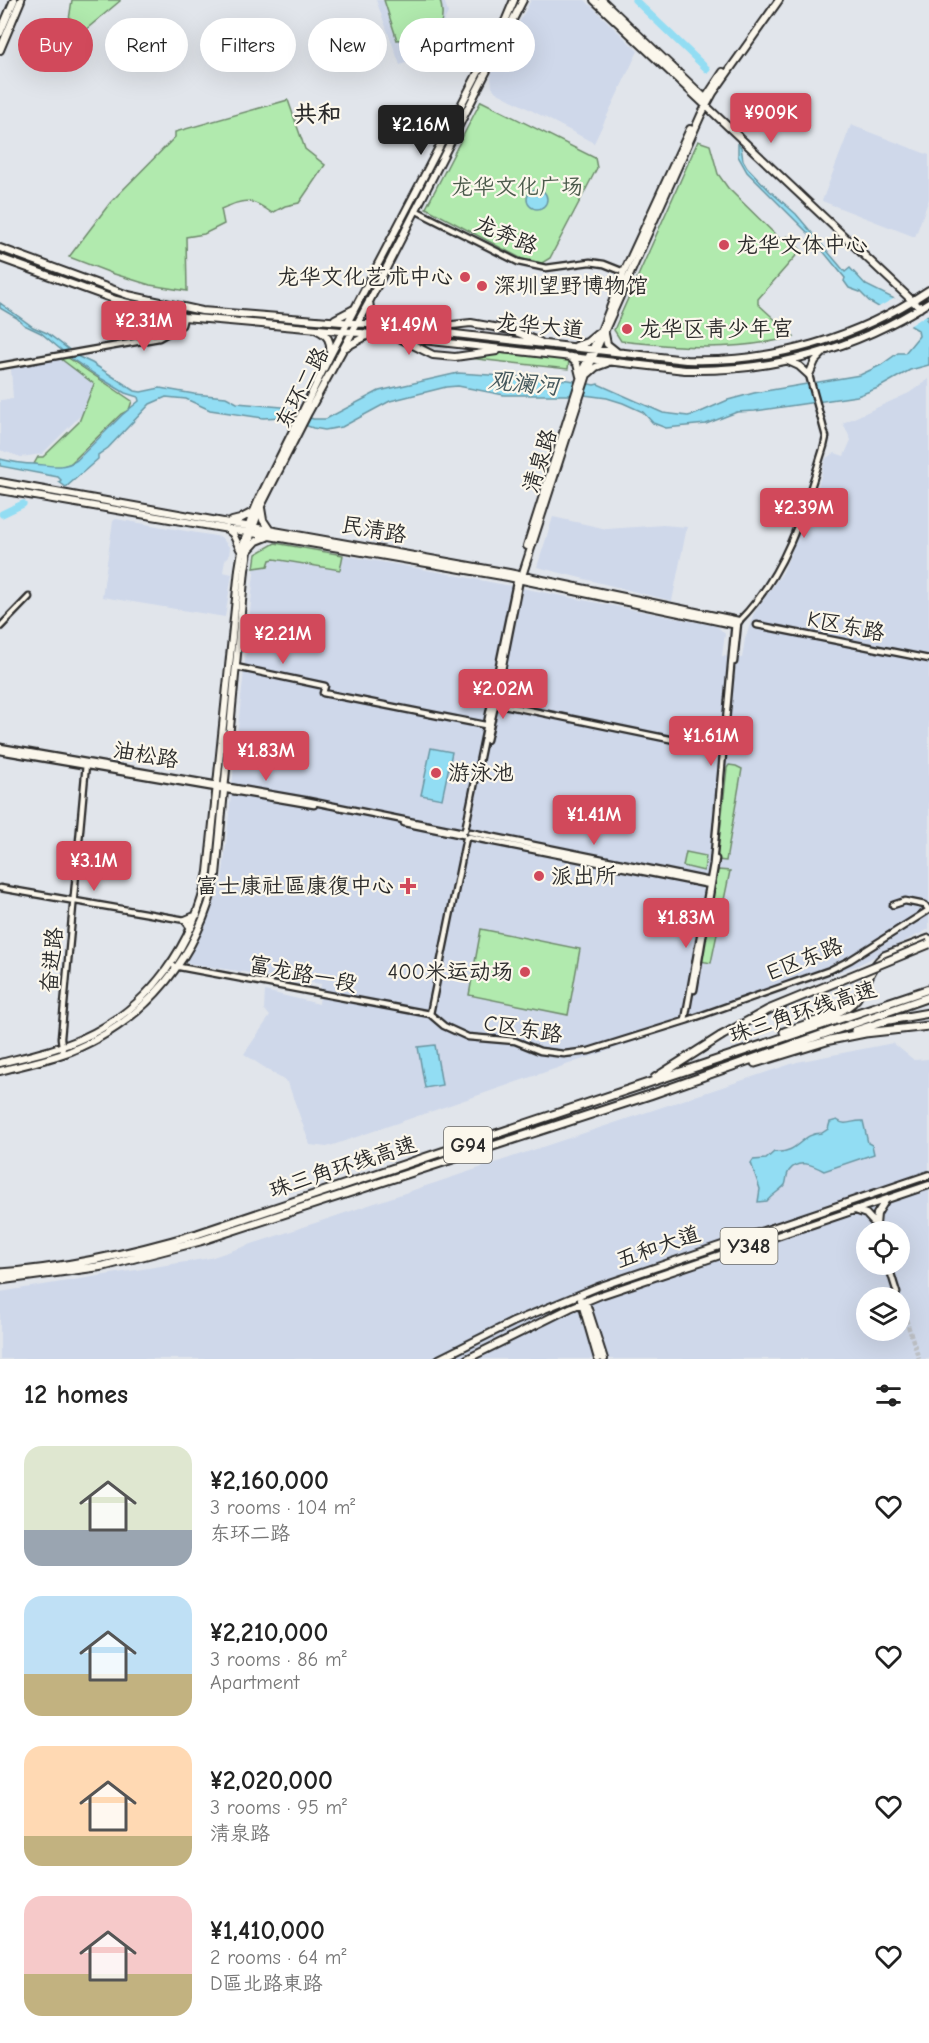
<!DOCTYPE html>
<meta charset="utf-8">
<style>
:root{--surface:#fff;--page:#f2f2f2;--text:#222;--muted:#767676;--accent:#d1495b}
body{margin:0;font-family:"Comic Neue","LXGW WenKai TC",sans-serif;background:var(--page);color:var(--text);height:100vh;display:flex;flex-direction:column;font-size:22px;white-space:nowrap}
*{box-sizing:border-box;margin:0}
p{font-size:20px;color:var(--muted)}
.icon{flex:none;width:33px;height:33px;fill:none;stroke:currentColor;stroke-width:2;stroke-linecap:round;stroke-linejoin:round}
.map{position:relative;height:1359px;overflow:hidden}
.details{display:flex;flex-direction:column;background:var(--surface);flex:1}
.details>*{flex:none}
.hud{position:absolute;left:18px;top:18px;width:600px;height:54px;display:flex;gap:12px}
.fabs{position:absolute;left:856px;top:1221px;display:grid;gap:12px}
.fabs a{display:grid;place-items:center;width:54px;height:54px;border-radius:50%;background:var(--surface);box-shadow:0 6px 24px #0002;font-size:30px}
.price{position:absolute;translate:-50% -51px;padding:0 14px;border-radius:6px;background:var(--accent);color:#fff;font-size:20px;line-height:39px;filter:drop-shadow(0 2px 3px #0008)}
.price::after{content:'';position:absolute;left:50%;top:36px;width:18px;height:14px;margin-left:-9px;background:inherit;clip-path:polygon(0 0,100% 0,50% 100%)}
.price.current{background:#222;color:#fff}
ul{padding:0;list-style:none}
li{display:flex;align-items:center;gap:18px;height:150px;padding:0 24px}
li span{display:grid;place-items:center;flex:none;width:168px;height:120px;border-radius:18px;color:#555}
li>.icon{margin-inline-start:auto}
span .icon{width:72px;height:72px;fill:#fffc;stroke-width:1}
li b{font-size:26px}
h2{display:flex;justify-content:space-between;align-items:center;height:72px;padding:0 24px;font-size:26px}
.pill{padding:0 21px;border-radius:27px;background:var(--surface);box-shadow:0 6px 24px #0002;font-size:21px;line-height:54px}
.pill.current{background:var(--accent);color:#fff}
.map>svg:first-child{display:block}
</style>
<div class="map">
<svg width="929" height="1359" viewBox="0 0 929 1359">
<rect width="100%" height="100%" fill="#e1e5eb"/>
<filter id="ink" filterUnits="userSpaceOnUse"><feTurbulence type="fractalNoise" baseFrequency=".0167" numOctaves="2"/><feDisplacementMap in="SourceGraphic" scale="12" xChannelSelector="R" yChannelSelector="G"/><feConvolveMatrix kernelMatrix="1 2 1 2 8 2 1 2 1" color-interpolation-filters="sRGB"/></filter>
<g filter="url(#ink)">
<path fill="#cfd8ea" fill-rule="evenodd" d="M376,0H444L448,13L426,55L400,65Z
M531,0H585L638,51L594,143L496,92L492,87L491,75Z
M851,125L929,155V199L915,237L822,201Z
M61,359L94,383L82,414L42,454L21,457L0,450V400L13,399L11,368Z
M929,379V929L858,965L327,1147L310,1145L288,1083L244,1054L270,1016L264,1009L265,991L319,1004L321,984L186,963L222,882L256,554L275,543L444,573L717,626L725,634L722,656L742,658L745,639L754,613L783,572L818,486L826,458L835,453L844,456L851,440L843,423L909,393Z
M553,517L607,529L663,525L687,527L672,601L537,567Z
M116,519L221,537L230,548L229,556L225,560L223,572L232,574L225,617L102,597L113,521Z
M893,1043L914,1060L929,1059V1359H0V1292L210,1258L797,1062ZM867,1232H900V1264H867ZM867,1298H900V1330H867Z"/>
<path fill="#b1eaae" stroke="#6e8a6c" stroke-width="1.5" d="M72,0H120V1L78,36H72L67,33Z
M384,0H440C445,17 442,38 420,41C412,42 406,38 397,40Z
M288,100L305,149L325,165L299,203L285,206L272,213C250,197 245,199 221,209L224,224L204,234L186,237L187,291L150,285L111,273L69,257L110,203L175,137V132Z
M481,101L595,158L597,168L550,258L542,263L522,259L426,208Z
M698,141L710,145L718,174L728,188L782,241L787,236L801,250L758,299V304L794,337C732,351 683,348 621,341L614,330Z
M499,353L569,360L568,369L468,358Z
M67,357L132,401L129,410L121,414L70,464L56,468L34,464L38,457H43L79,422L94,384L61,359Z
M275,543L343,555L340,570L274,559L270,560L268,566L254,568L256,554Z
M729,765L736,766L742,769L726,861L717,860L727,768Z
M686,852L706,856L704,871L683,866Z
M718,870L730,871L711,963L700,961Z
M481,929L580,949L568,1015L469,995Z"/>
<path fill="#92ddf3" stroke="#6996a3" stroke-width="1.5" d="M738,144L741,147L743,160L747,167L770,191L796,214L845,272L850,268L866,285L929,316L927,319L929,322V365L910,370L878,388L857,396L755,411L737,412L706,424L666,428L653,423L643,412L623,403L607,398L584,395H504L458,386L446,387L390,401L342,427L325,430L313,428L282,417L263,418L210,410L186,399L166,397L150,404L108,448L98,455V459L66,487L59,482L61,480L58,477L0,466V459C12,462 22,464 34,464C51,465 61,470 77,460L122,415L139,401L138,397L125,393L102,379L72,359L41,333L24,325L17,318L0,308V303L33,327L47,333L79,357L92,363L135,391L141,392L160,388L194,394L226,397L237,403L282,407L313,419H326L379,391L458,373L569,380L594,385L598,384L663,413L688,416L696,414L728,400L754,393L860,375L881,365L898,353H905L919,336L918,330L870,302L860,292L849,288L844,281L845,278L809,234L747,172L738,156Z
M527 199a10 10 0 1 1 20 0a10 10 0 1 1-20 0Z
M431,748L452,752L442,799L421,795Z
M435,1045L442,1085L425,1088L418,1047Z
M837,1120C846,1127 852,1120 863,1121L868,1143L872,1145L874,1154L824,1171C813,1165 798,1158 789,1171C786,1175 787,1181 785,1185C782,1189 772,1195 767,1201L758,1202L760,1189L751,1163L753,1160L766,1159L774,1152C800,1154 800,1133 822,1133L828,1129L830,1122Z"/>
<path fill="#e1e5eb" d="M895,298L928,314L908,327L875,309Z"/>
<g fill="none" stroke-linecap="round" stroke-linejoin="round">
<path stroke="#92ddf3" stroke-width="7" d="M635,0L707,69
M2,514L23,504"/>
<path stroke="#bdc0c5" stroke-width="4.5" stroke-dasharray="4.5 2" stroke-linecap="butt" d="M900,1301L919,1359"/>
<g stroke="#2b2b2b" stroke-width="9">
<path id="minor" d="M415,210L518,262L546,268L590,262L604,264L624,272
M0,366L159,338L182,325L184,317
M739,621C786,574 805,508 824,446L826,437L809,375
M757,625L929,659
M0,627L29,597
M734,662L738,623
M236,667L325,686L323,693L490,726
M498,690L520,579
M494,703L723,750
M487,740L496,701
M0,747L304,800L463,832
M0,751L314,805
M404,823L463,835
M465,830L517,578
M470,832L710,881
M469,837L710,885
M0,888L185,920
M893,905L905,901L925,905L929,910
M174,966L430,1014L444,1026L468,1037L515,1041L540,1051L564,1054L589,1051L688,1020L830,970L850,960L929,910
M694,990L716,859
M430,1014L466,838
M685,1020L713,864L735,622
M63,1054L61,1038L86,764
M876,1225L878,1232
M888,1264L897,1293"/>
</g>
<g stroke="#2b2b2b" stroke-width="10">
<path id="major" d="M594,0L920,308
M602,0L708,101
M0,33L14,0
M0,50L21,0
M705,99L723,72
M0,248L128,295L202,311L367,324L686,360C773,363 857,338 929,290
M0,258L116,300L184,317L352,332L685,370C772,372 856,349 929,302
M369,301L371,316L381,325
M335,319L354,309
M424,328L471,323L511,330L540,342
M317,330C328,335 331,341 330,352
M605,334L607,344L617,352
M401,339L433,355L455,357L497,351
M576,346L587,342L598,333
M346,347L368,335
M570,357L577,364L580,376
M788,361L799,366L809,375
M588,374L596,367L607,363
M809,375L815,361L823,353
M0,482L509,573L739,621
M0,490L508,577L737,625
M261,508L263,520L269,529
M232,521L240,519L253,512
M226,528L233,534L240,549
M527,546L584,367L601,331L624,272L690,129
M247,552L257,541L267,537
M521,579L592,359L701,115L713,93L779,0
M191,928L185,920L197,915
M0,1063C28,1056 57,1050 83,1038C150,1008 195,943 208,872L239,569C242,544 249,522 259,499L330,356L506,19L514,0
M0,1071C23,1065 48,1060 71,1051C146,1021 200,955 216,875L245,570L251,533L261,506L308,413L370,300L523,0
M855,1210L866,1214L876,1225
M876,1225L877,1214L885,1201
M581,1300L598,1359
M585,1300L604,1359
M439,1359L513,1322L598,1287L929,1175
M467,1359L570,1308L601,1295L929,1185"/>
</g>
<g stroke="#2b2b2b" stroke-width="11">
<path id="highway" d="M855,1031L889,1020L929,1013
M784,1032C803,1025 844,1015 856,999C867,985 870,967 884,956L929,939
M755,1063L830,1040L865,1033L929,1026
M655,1078L721,1036
M0,1273C67,1268 133,1253 197,1234L929,989
M0,1280L104,1266L200,1241L650,1095L929,997"/>
</g>
<use href="#minor" stroke="#fbf7ec" stroke-width="4.5"/>
<use href="#major" stroke="#fbf7ec" stroke-width="6"/>
<use href="#highway" stroke="#fbf7ec" stroke-width="7"/>
<g stroke="#2b2b2b" stroke-width="11" stroke-linecap="butt">
<path id="highway-bridge" d="M721,1036L768,1010L929,944"/>
</g>
<use href="#highway-bridge" stroke="#fbf7ec" stroke-width="7"/>
</g>
</g>
<g fill="#d1495b" stroke="#fbf7ec" stroke-width="2">
<circle cx="724" cy="245" r="6"/>
<circle cx="465" cy="277" r="6"/>
<circle cx="482" cy="286" r="6"/>
<circle cx="627" cy="329" r="6"/>
<circle cx="436" cy="773" r="6"/>
<circle cx="539" cy="876" r="6"/>
<path d="M405 877h6v6h6v6h-6v6h-6v-6h-6v-6h6z"/>
<circle cx="525" cy="972" r="6"/>
</g>
<g text-anchor="middle" dominant-baseline="central" stroke-width="4.5" stroke-linejoin="round" paint-order="stroke">
<g fill="#fbf7ec" stroke="#696865" stroke-width="1.5">
<rect x="444" y="1127" width="48" height="36" rx="4.5"/>
<rect x="720.5" y="1228" width="57" height="36" rx="4.5"/>
</g>
<g font-size="21" font-weight="bold" fill="#2b2b2b">
<text x="468" y="1145">G94</text>
<text x="749" y="1246">Y348</text>
</g>
<g font-size="22" fill="#4c5b4c" stroke="#fbf7ec">
<text x="517" y="187">龙华文化广场</text>
</g>
<g font-size="22" fill="#2b2b2b" stroke="#fbf7ec">
<text transform="translate(506 235) rotate(23)">龙奔路</text>
<text transform="translate(540 326) rotate(6)">龙华大道</text>
<text transform="translate(302 388) rotate(-62)">东环二路</text>
<text transform="translate(540 461) rotate(-72)">清泉路</text>
<text transform="translate(374 530) rotate(10)">民清路</text>
<text transform="translate(846 626) rotate(11)">K区东路</text>
<text transform="translate(146 755) rotate(10)">油松路</text>
<text transform="translate(805 959) rotate(-22)">E区东路</text>
<text transform="translate(52 960) rotate(-85)">奋进路</text>
<text transform="translate(303 974) rotate(11)">富龙路一段</text>
<text transform="translate(803 1012) rotate(-18)">珠三角环线高速</text>
<text transform="translate(523 1029) rotate(9)">C区东路</text>
<text transform="translate(343 1167) rotate(-18)">珠三角环线高速</text>
<text transform="translate(658 1247) rotate(-19)">五和大道</text>
</g>
<g font-size="22" fill="#2b2b2b" stroke="#fbf7ec" text-anchor="start">
<text x="736" y="245">龙华文体中心</text>
<text x="453" y="277" text-anchor="end">龙华文化艺术中心</text>
<text x="494" y="286">深圳望野博物馆</text>
<text x="639" y="329">龙华区青少年宫</text>
<text x="448" y="773">游泳池</text>
<text x="551" y="876">派出所</text>
<text x="394" y="886" text-anchor="end">富士康社區康復中心</text>
<text x="513" y="972" text-anchor="end">400米运动场</text>
</g>
<g font-size="24" font-weight="bold" fill="#2b2b2b" stroke="#fbf7ec">
<text x="317" y="114">共和</text>
</g>
<g font-size="24" font-style="italic" fill="#45585d" stroke="#fbf7ec">
<text transform="translate(524 383) rotate(5)">观澜河</text>
</g>
</g>
</svg>
<div class="fabs">
<a><svg class="icon" aria-label="locate" viewBox="0 0 24 24"><circle cx="12" cy="12" r="6"/><path d="M12 2v4M12 18v4M2 12h4M18 12h4"/></svg></a>
<a><svg class="icon" aria-label="layers" viewBox="0 0 24 24"><path d="M12 4l9 5-9 5-9-5zM3 14l9 5 9-5"/></svg></a>
</div>
<b class="price" style="left:771px;top:144px">¥909K</b>
<b class="price current" style="left:421px;top:156px">¥2.16M</b>
<b class="price" style="left:144px;top:352px">¥2.31M</b>
<b class="price" style="left:409px;top:356px">¥1.49M</b>
<b class="price" style="left:804px;top:539px">¥2.39M</b>
<b class="price" style="left:283px;top:665px">¥2.21M</b>
<b class="price" style="left:503px;top:720px">¥2.02M</b>
<b class="price" style="left:711px;top:767px">¥1.61M</b>
<b class="price" style="left:266px;top:782px">¥1.83M</b>
<b class="price" style="left:594px;top:846px">¥1.41M</b>
<b class="price" style="left:94px;top:892px">¥3.1M</b>
<b class="price" style="left:686px;top:949px">¥1.83M</b>
<div class="hud">
<a class="pill current">Buy</a>
<a class="pill">Rent</a>
<a class="pill">Filters</a>
<a class="pill">New</a>
<a class="pill">Apartment</a>
</div>
</div>
<section class="details">
<h2>12 homes<svg class="icon" aria-label="filters" viewBox="0 0 24 24"><path d="M4 7h16M4 17h16"/><circle cx="9" cy="7" r="2"/><circle cx="15" cy="17" r="2"/></svg></h2>
<ul>
<li><span style="background:linear-gradient(#dfe7d0 70%,#9aa5b1 0)"><svg class="icon" aria-label="home" viewBox="0 0 24 24"><path d="M3 11l9-7 9 7M6 9v11h12V9"/></svg></span><div><b>¥2,160,000</b><p>3 rooms · 104 m²</p><p>东环二路</p></div><svg class="icon" aria-label="heart" viewBox="0 0 24 24"><path d="M12 20l-8-8c-3-5 5-10 8-4 3-6 11-1 8 4z"/></svg></li>
<li><span style="background:linear-gradient(#bfe0f5 65%,#c2b280 0)"><svg class="icon" aria-label="home" viewBox="0 0 24 24"><path d="M3 11l9-7 9 7M6 9v11h12V9"/></svg></span><div><b>¥2,210,000</b><p>3 rooms · 86 m²</p><p>Apartment</p></div><svg class="icon" aria-label="heart" viewBox="0 0 24 24"><path d="M12 20l-8-8c-3-5 5-10 8-4 3-6 11-1 8 4z"/></svg></li>
<li><span style="background:linear-gradient(#ffd9b3 75%,#c2b280 0)"><svg class="icon" aria-label="home" viewBox="0 0 24 24"><path d="M3 11l9-7 9 7M6 9v11h12V9"/></svg></span><div><b>¥2,020,000</b><p>3 rooms · 95 m²</p><p>清泉路</p></div><svg class="icon" aria-label="heart" viewBox="0 0 24 24"><path d="M12 20l-8-8c-3-5 5-10 8-4 3-6 11-1 8 4z"/></svg></li>
<li><span style="background:linear-gradient(#f6c9c9 65%,#c2b280 0)"><svg class="icon" aria-label="home" viewBox="0 0 24 24"><path d="M3 11l9-7 9 7M6 9v11h12V9"/></svg></span><div><b>¥1,410,000</b><p>2 rooms · 64 m²</p><p>D區北路東路</p></div><svg class="icon" aria-label="heart" viewBox="0 0 24 24"><path d="M12 20l-8-8c-3-5 5-10 8-4 3-6 11-1 8 4z"/></svg></li>
</ul>
</section>
